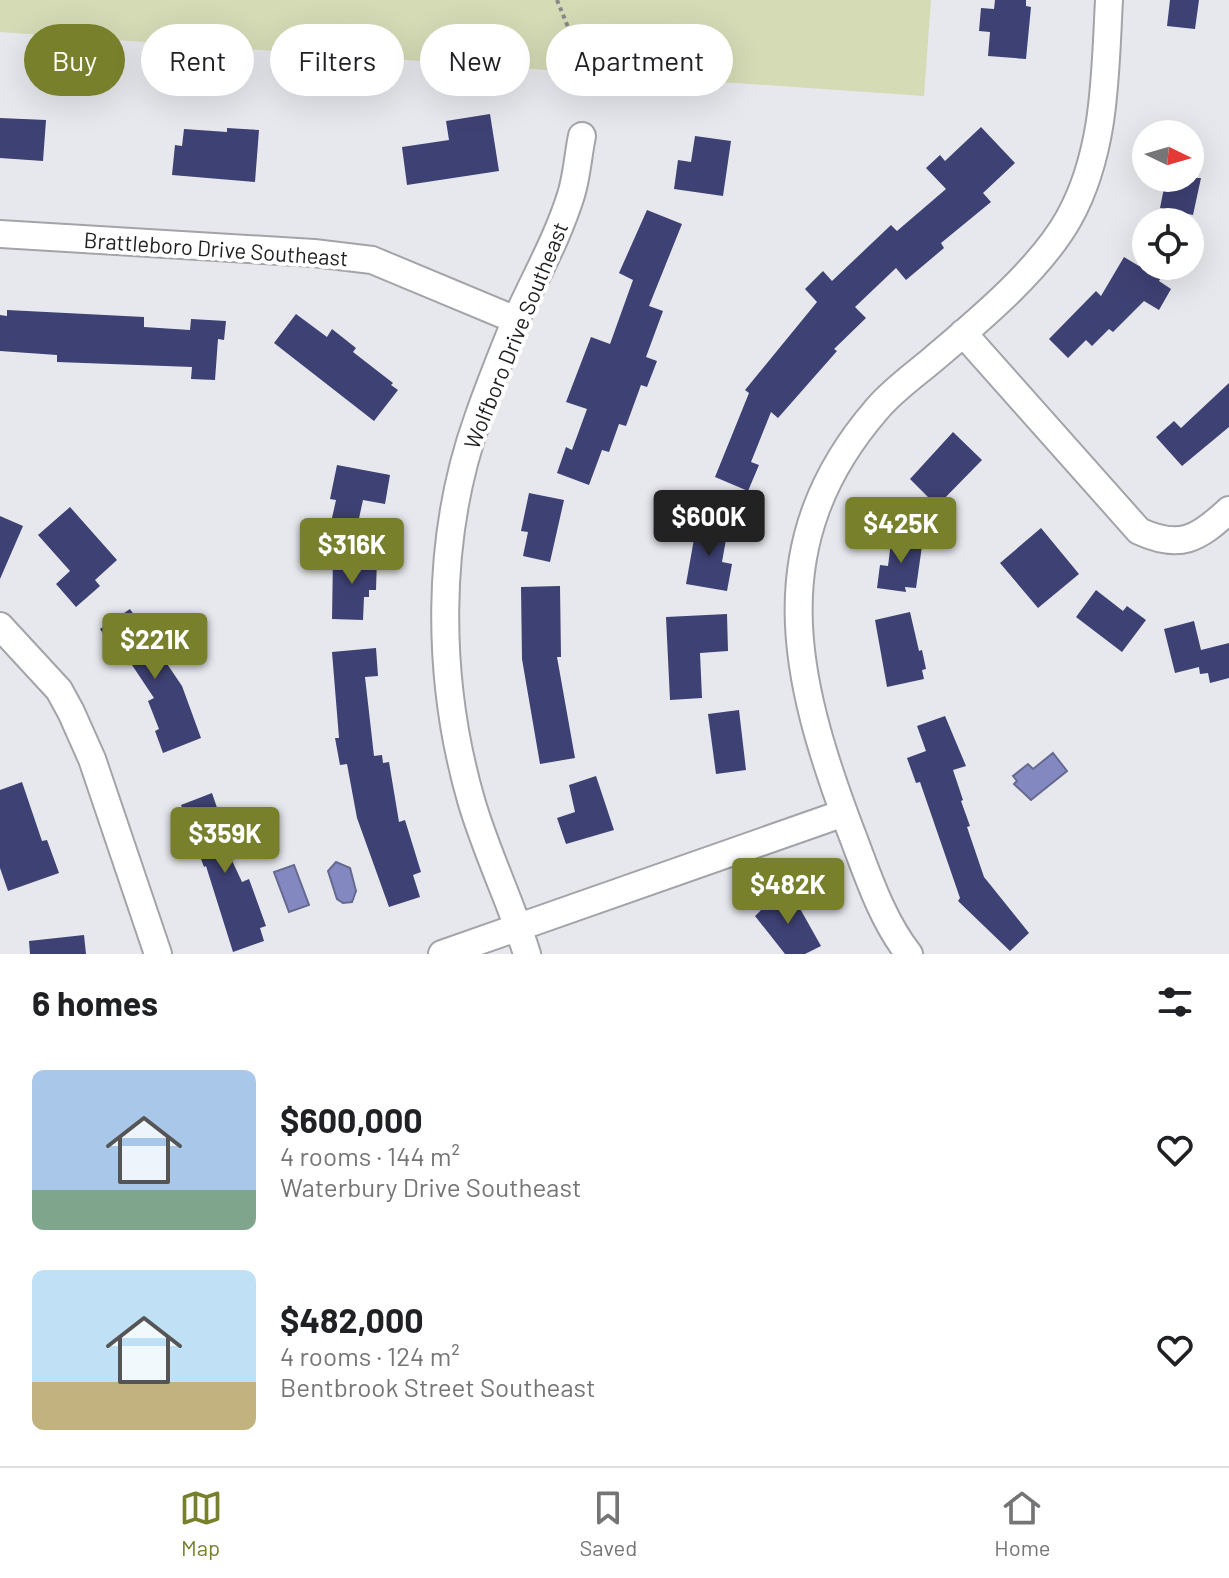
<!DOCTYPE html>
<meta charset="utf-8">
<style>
:root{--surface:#fff;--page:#f6f6f6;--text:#202124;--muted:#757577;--line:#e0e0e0;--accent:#78802b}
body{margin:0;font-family:Barlow,sans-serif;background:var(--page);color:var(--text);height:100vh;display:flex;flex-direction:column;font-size:30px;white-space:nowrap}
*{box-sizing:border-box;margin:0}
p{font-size:26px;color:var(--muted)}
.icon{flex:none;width:44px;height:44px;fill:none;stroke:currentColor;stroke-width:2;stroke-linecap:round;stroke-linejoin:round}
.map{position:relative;height:954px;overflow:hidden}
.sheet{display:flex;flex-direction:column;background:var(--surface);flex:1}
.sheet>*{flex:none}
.banner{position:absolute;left:24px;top:24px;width:800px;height:72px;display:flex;gap:16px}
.needle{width:52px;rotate:95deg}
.controls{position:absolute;left:1132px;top:120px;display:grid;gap:16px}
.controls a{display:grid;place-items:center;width:72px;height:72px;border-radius:50%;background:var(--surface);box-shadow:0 8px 32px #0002;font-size:40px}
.price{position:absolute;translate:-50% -68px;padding:0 18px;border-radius:8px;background:var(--accent);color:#fff;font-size:26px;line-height:52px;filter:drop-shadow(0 2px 4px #0008)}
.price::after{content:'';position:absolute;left:50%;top:48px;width:24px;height:18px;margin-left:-12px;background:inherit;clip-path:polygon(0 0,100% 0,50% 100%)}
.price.current{background:#222;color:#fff}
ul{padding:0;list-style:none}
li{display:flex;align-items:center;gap:24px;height:200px;padding:0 32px}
li span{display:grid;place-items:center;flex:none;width:224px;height:160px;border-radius:12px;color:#555}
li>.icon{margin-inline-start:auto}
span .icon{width:96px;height:96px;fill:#fffc;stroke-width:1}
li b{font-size:34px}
h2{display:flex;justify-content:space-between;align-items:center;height:96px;padding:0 32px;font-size:34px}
.tag{padding:0 28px;border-radius:36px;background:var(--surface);box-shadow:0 8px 32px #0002;font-size:28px;line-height:72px}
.tag.current{background:var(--accent);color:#fff}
.dock{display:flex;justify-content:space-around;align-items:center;height:112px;border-top:2px solid var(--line);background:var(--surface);font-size:22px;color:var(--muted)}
.dock a{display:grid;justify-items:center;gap:4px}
.dock .current{color:var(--accent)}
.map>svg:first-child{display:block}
</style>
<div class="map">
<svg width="1229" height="954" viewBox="0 0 1229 954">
<rect width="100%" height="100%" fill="#e7e8ed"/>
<path fill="#d5dbb5" d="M0,0H931L924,96L0,32Z"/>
<path fill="#8389c0" stroke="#656990" stroke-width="2" d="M1053,753L1067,771L1031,800L1014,784L1017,781L1013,776L1028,764L1033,769Z
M336,862L350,868L356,891L352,902L343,903L337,899L328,871Z
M294,865L309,905L289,912L274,872Z"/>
<path fill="#3e4173" d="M995,0H1026V6L1031,7L1026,59L988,56L990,32L979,31L981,8L994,9Z
M1170,0H1199L1195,29L1167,26Z
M490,114L499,171L407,185L402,147L449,140L446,121Z
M0,118L46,120L43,161L0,158Z
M981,127L1015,163L983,193L991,202L941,243L944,248L906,280L896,268L855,307L866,318L834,349L837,351L778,418L771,412L751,462L759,465L748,491L715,477L749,393L745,390L817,302L805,289L823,271L832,281L891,225L897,231L946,189L926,168L940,155L945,161Z
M227,128L259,130L255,182L172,175L175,145L182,146L184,129L227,132Z
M695,136L731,141L723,196L674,189L678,160L691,162Z
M1166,178H1201L1193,215L1160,208Z
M647,210L682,224L649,306L663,311L646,357L657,361L647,387L641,385L626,426L619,424L609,452L602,450L589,485L557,473L566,447L572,450L587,409L566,402L591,337L610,344L633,280L619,273Z
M1124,257L1139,266H1167L1159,281L1171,289L1159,310L1144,301L1113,332L1109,329L1092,346L1086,340L1068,358L1049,339L1096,291L1101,296Z
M7,310L144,317V327L190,330L191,319L226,321L224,340L218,339L215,380L191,379L192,367L57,362V355L0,351V315L7,316Z
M296,314L327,337L332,329L356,348L353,352L393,383L391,385L398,390L374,421L274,343Z
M1229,383V427L1182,466L1156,437L1174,421L1181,428Z
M953,432L982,460L937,506L910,479Z
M337,465L390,475L385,504L363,500L358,523L332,518L336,500L330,499Z
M529,493L564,500L550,562L523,556L528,532L521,531Z
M70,507L117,560L95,580L100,586L76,607L56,584L70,571L38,535Z
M0,516L23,526L0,579Z
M697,522L728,528L722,562L732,564L727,591L686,584Z
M1041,528L1079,574L1038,608L1000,563Z
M892,535L923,539L916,588L905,587L906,592L877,588L880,565L888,566Z
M333,557L377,558L376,590H369V597H364L363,620L332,619Z
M560,586L561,657H557L575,758L540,764L522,659L521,587Z
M1096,590L1123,611L1127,606L1146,620L1122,652L1076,617Z
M130,609L182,686L201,738L163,753L155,731L159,729L148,701L154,698L128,659L124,661L116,652L100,629Z
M910,612L919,651L922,650L926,669L922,670L924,679L887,687L875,620Z
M727,614L728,651L700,653L702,698L670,700L666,617Z
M1194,621L1201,650L1229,643V678L1210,683L1208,673L1200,674L1199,667L1175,673L1164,629Z
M376,648L378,676L365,677L374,756L382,755L383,763L389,762L399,822L405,820L421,872L413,875L420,897L389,907L357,818L347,764L340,765L335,738H339L332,652Z
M739,710L746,770L716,774L708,714Z
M945,716L966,766L953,770L963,800L961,801L970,826L967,827L984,877L1029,933L1010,951L958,901L960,898L920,782L916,783L907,758L926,751L917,726Z
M596,776L614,830L566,844L557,818L575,812L569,785Z
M22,782L42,841L47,840L59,873L8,891L0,868V790Z
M212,793L227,837L222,839L242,882L249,879L266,926L260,928L264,941L233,952L206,866L204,867L181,805Z
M783,889L798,905L821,946L805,954H785L755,916Z
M84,935L86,954H30L29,941Z"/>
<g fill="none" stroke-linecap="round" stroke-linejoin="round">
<g stroke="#a3a4aa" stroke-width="30">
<path id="minor" d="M0,234L314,253L372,260L516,320
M963,333L1139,531C1180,550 1198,539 1229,510
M0,626L59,690L71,712L92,759L158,954
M442,954L844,813
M527,954C511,902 486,852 471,800C436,678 435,538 478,418C489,386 502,354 515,322C534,279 557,240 571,195C577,176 578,155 582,136
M909,954C881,919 866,870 850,829C793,678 761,543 877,409C892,391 913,376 931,361C977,322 1040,270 1069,218C1106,151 1105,74 1109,0"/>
</g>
<path stroke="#88888c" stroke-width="4" stroke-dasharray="4 4" stroke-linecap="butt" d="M557,0L568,27L567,69L557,77"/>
<use href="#minor" stroke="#fff" stroke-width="26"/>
</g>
<g text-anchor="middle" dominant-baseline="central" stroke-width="8" stroke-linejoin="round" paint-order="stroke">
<g font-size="22" fill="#1f1f21" stroke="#fff">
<text transform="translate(216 248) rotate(4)">Brattleboro Drive Southeast</text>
<text transform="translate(515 335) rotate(-68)">Wolfboro Drive Southeast</text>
</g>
</g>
</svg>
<div class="controls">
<a><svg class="needle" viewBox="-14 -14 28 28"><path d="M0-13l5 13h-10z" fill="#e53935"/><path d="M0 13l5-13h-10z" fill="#757577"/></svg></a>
<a><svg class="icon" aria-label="locate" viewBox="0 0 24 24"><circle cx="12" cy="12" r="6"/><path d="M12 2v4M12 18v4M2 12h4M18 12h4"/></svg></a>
</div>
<b class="price current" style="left:709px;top:558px">$600K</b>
<b class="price" style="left:901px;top:565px">$425K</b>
<b class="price" style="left:352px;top:586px">$316K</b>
<b class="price" style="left:155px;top:681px">$221K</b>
<b class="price" style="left:225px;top:875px">$359K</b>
<b class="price" style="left:788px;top:926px">$482K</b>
<div class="banner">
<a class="tag current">Buy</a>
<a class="tag">Rent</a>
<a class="tag">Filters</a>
<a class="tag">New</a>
<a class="tag">Apartment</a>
</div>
</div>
<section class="sheet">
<h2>6 homes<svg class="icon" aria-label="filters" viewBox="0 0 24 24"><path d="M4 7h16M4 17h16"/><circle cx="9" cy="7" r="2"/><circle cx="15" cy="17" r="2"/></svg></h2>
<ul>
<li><span style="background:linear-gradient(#a9c7e8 75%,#7fa58c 0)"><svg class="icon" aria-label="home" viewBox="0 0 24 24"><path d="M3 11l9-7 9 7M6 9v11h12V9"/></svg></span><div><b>$600,000</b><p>4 rooms · 144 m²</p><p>Waterbury Drive Southeast</p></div><svg class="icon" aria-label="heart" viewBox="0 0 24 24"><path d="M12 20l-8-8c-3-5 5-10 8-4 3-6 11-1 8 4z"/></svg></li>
<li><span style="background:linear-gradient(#bfe0f5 70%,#c2b280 0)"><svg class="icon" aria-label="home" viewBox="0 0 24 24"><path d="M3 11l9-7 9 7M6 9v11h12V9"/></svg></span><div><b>$482,000</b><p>4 rooms · 124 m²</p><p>Bentbrook Street Southeast</p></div><svg class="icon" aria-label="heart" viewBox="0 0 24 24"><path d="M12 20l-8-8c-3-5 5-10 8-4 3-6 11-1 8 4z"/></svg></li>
</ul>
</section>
<nav class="dock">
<a class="current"><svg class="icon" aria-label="map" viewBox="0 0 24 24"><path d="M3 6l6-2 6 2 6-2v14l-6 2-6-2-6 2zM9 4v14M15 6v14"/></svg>Map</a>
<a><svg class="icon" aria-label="saved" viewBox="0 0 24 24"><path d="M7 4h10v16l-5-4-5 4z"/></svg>Saved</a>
<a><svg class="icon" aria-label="home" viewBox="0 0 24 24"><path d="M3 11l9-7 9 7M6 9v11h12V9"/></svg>Home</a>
</nav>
